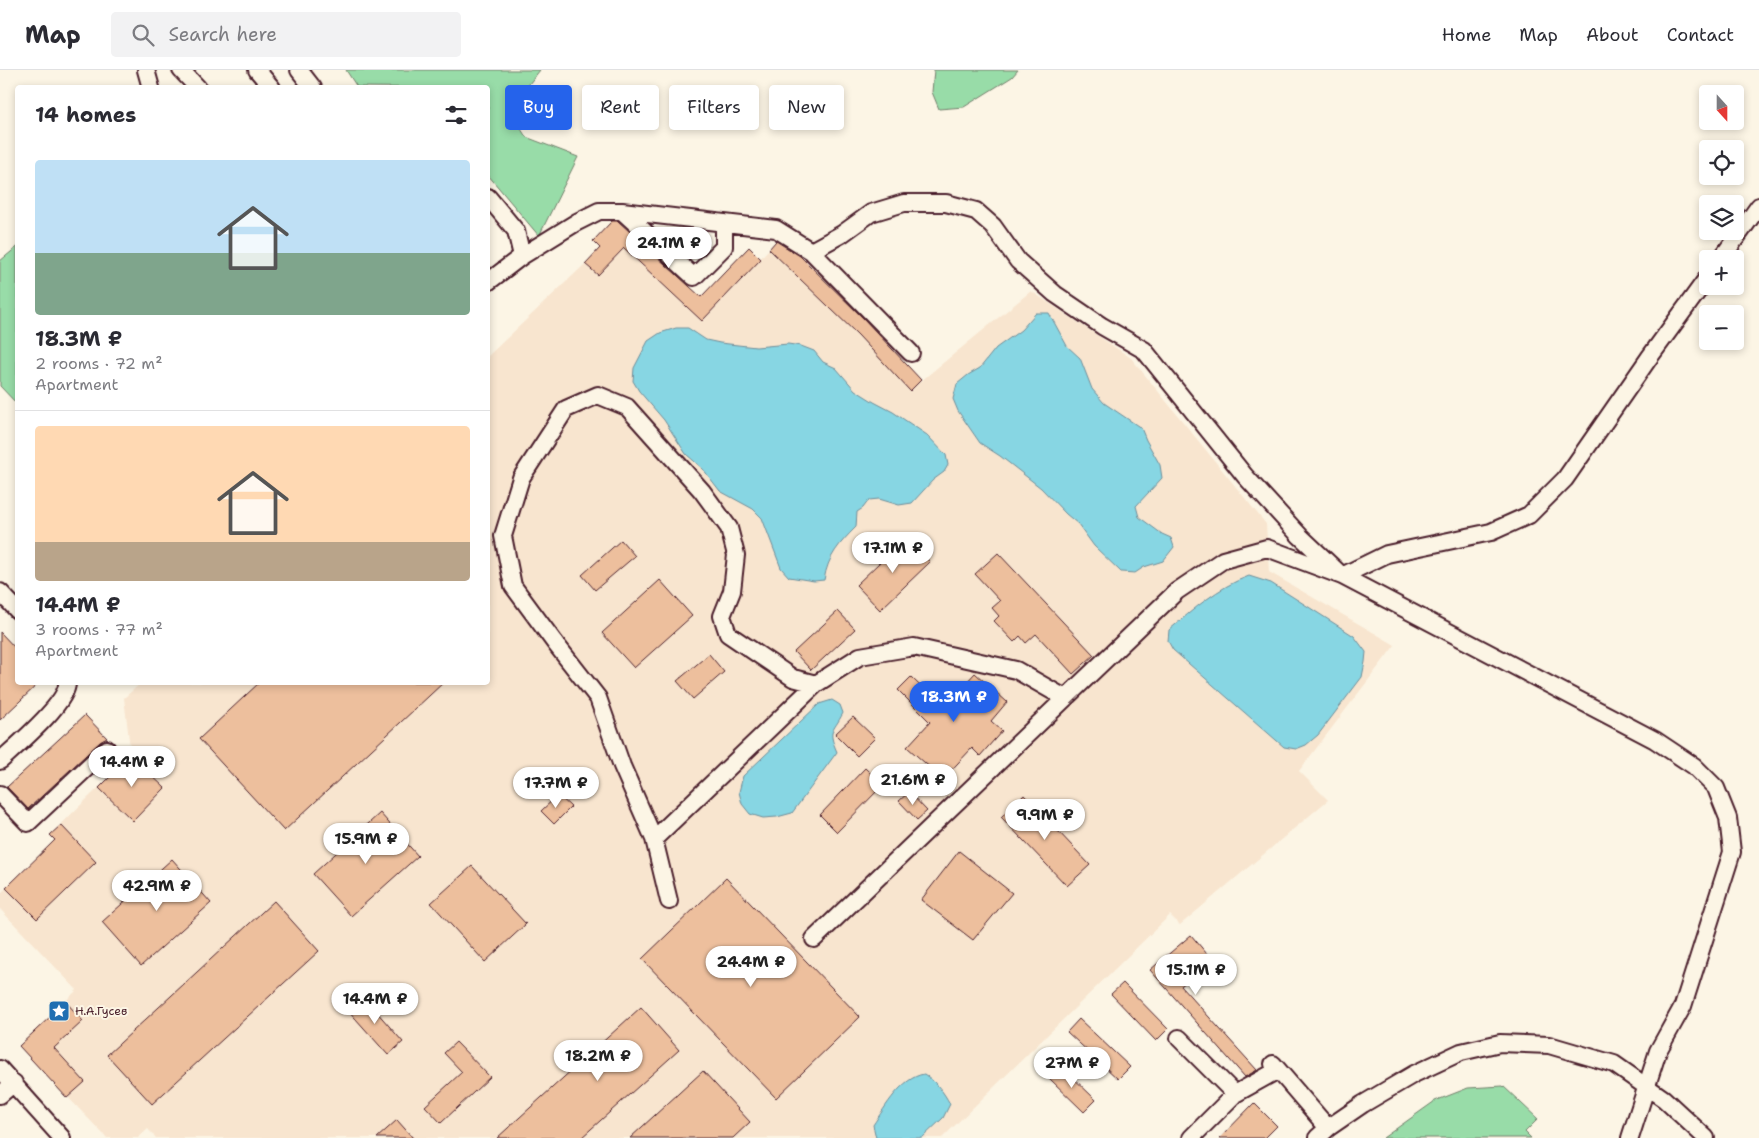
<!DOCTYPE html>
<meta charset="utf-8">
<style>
:root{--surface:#fff;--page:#f2f2f3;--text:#2b2b33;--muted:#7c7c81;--line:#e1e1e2;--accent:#2563eb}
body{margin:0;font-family:"Shantell Sans",sans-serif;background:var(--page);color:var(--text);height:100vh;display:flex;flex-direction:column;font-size:19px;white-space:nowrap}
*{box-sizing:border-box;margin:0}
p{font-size:16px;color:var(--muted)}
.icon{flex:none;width:28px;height:28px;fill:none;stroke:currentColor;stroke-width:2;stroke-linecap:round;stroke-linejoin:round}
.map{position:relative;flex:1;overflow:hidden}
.details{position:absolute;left:15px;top:15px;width:475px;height:600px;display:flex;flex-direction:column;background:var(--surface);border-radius:5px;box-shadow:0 2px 8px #0003}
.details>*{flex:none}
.guide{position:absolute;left:505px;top:15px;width:475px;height:45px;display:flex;gap:10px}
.needle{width:32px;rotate:159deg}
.buttons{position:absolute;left:1699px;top:15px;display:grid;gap:10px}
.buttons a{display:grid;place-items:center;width:45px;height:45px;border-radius:5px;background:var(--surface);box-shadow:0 2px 8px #0003;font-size:25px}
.price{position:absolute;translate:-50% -42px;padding:0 11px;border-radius:18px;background:#fff;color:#222;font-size:16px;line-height:32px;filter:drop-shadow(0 1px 2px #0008)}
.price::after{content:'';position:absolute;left:50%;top:30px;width:15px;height:11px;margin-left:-8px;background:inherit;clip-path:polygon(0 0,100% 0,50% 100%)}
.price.on{background:var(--accent);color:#fff}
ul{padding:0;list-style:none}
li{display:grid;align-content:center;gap:10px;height:265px;padding:0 20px}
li+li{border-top:1px solid var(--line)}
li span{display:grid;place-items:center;height:155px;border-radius:5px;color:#555}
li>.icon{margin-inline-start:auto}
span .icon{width:90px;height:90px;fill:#fffc;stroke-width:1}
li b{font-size:21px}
h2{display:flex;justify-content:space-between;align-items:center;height:60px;padding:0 20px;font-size:21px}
.chip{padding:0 18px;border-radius:5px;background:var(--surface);box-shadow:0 2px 8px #0003;font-size:18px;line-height:45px}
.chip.on{background:var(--accent);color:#fff}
header{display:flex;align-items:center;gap:30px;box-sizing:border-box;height:70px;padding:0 25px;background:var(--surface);border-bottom:1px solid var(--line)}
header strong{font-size:24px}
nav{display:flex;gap:28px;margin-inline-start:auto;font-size:18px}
.search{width:350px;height:45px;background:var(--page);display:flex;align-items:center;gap:12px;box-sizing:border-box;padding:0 18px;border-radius:5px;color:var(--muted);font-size:19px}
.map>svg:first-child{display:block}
</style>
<header>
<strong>Map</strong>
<div class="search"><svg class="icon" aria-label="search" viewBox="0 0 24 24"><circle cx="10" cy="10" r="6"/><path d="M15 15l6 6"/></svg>Search here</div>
<nav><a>Home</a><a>Map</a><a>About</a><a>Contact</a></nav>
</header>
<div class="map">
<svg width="1759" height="1068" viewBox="0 0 1759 1068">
<rect width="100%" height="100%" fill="#fcf5e5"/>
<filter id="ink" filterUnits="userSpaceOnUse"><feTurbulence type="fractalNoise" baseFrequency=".02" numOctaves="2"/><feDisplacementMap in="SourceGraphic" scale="10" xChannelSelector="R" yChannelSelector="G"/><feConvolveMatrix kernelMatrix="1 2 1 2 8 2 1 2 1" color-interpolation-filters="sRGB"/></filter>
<g filter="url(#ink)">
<path fill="#f8e5cf" d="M624,178L702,251L769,179L853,260L910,320L1031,221L1131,288L1266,454L1269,502L1395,575L1299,701L1328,730L1180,855L1170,845L942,1068H156L148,1059L138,1068H107L19,976L77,920L0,839V824L54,771L50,765L131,686L124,628L141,613L488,612V286L585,194L598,205Z"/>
<path fill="#98dca8" stroke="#717e6a" d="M346,0H540L518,28L513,39L516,51L526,67L578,87L539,166L488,105V18L357,17Z
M934,0H1018L1012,7L964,37L939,39L932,22Z
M17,177V176V334L0,316V191Z
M1503,1016L1538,1049L1525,1062L1531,1068H1383L1435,1031L1468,1018Z"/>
<path fill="#87d6e3" stroke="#6f8d99" d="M1036,243H1049L1067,276L1080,288L1092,319L1104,333L1141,358L1146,370L1160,395L1162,408L1136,436L1139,447L1162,464L1171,468L1174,477L1163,491L1144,497L1135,503L1121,502L1094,476L1078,454L1066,444L1041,418L1000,386L980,373L958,341L953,329L957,314L968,305L980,298L996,278L1021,260Z
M676,258H688L706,270L720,273L756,277L788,274L801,276L814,281L823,292L836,298L855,320L874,332L893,342L927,365L946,385L948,395L944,402L933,410L912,433L899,435L879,429L869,430L863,438L857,442L856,457C839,474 828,486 824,510L814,511L789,507L781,498L762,448L753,439L720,421L703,399L686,384L664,350L639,321L633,311L634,298L648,271L660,263Z
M1249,506L1271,513L1354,566L1366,582L1365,592L1362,607L1318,665L1306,675L1296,679L1284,677L1173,580L1168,571L1169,560C1194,539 1218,517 1249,506Z
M832,630L840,635L843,643C833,663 827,659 837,682L792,743L777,747L763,748L750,744L742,734L739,722L743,706L819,634Z
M924,1004C936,1012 943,1021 950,1034L943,1048L922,1068H876L873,1055C886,1036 901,1008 924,1004Z"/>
<path fill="#edbf9d" stroke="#4a1f2b" d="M612,151H618L701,227L749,177L761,189L702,251L624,178L598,205L585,194L600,178L593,171Z
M776,171L800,186L864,249L921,310L910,321L858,265L769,179Z
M906,467L930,492L880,540L856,515Z
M621,470L635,486L595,520L582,505Z
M998,483L1094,585L1073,604L1036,564L1026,573L1020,566L1014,572L994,551L999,546L992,538L1000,531L975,504Z
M660,510L692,546L634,598L602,563Z
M838,541L855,559L811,600L794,582Z
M0,562L18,581V612H40L0,650Z
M709,584L724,602L693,629L677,611Z
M975,603L1007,632L991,651L1002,661L980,686L972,678L943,709L907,677L930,652L898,620L911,607L943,638Z
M260,612H444L284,761L199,669Z
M85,645L107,668L100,672L28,739L7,717Z
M853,647L875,668L857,686L835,664Z
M131,686L165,718L133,751L99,718Z
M865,698L883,715L837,762L820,745Z
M909,722L927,741L917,750L899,731Z
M558,725L571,737L554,754L541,741Z
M1024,725L1090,795L1067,816L1001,747Z
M380,743L418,786L351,846L313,804Z
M61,755L96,792L37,849L6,818L55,770L50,765Z
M959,781L1012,823L973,870L921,830Z
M172,789L211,833L141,896L102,852Z
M472,796L526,854L485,892L431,833Z
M726,808L860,947L776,1028L642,889Z
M274,831L319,881L152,1034L107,985Z
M1191,865L1212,890L1181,916L1257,1000L1245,1007L1150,900Z
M1123,913L1168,959L1156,971L1111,924Z
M362,925L403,972L388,985L347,939Z
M66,932L83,951L54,978L85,1012L67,1028L19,976Z
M641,937L679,980L581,1068H497Z
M1079,949L1130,997L1118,1009L1067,962Z
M456,972L490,1007L441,1053L425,1036L462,1002L444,983Z
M1061,996L1096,1030L1084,1042L1049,1008Z
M703,1001L750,1052L733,1068H630Z
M1254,1033L1277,1056L1265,1068H1220Z
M397,1050L413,1068H377Z"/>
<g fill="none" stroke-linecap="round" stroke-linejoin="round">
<g stroke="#4a1f2b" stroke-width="20">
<path id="minor" d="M146,0L151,18
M181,0L198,18
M257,0L272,18
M299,0L313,18
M488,127L516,161L522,186
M622,141L694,207L724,177V153
M811,181L842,164L871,143L904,133H946L976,141L993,156L1018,191L1055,224L1102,256L1144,280L1245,406L1300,466L1337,501
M1721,189L1759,136
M488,212L522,186L577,152L599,141H622L776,159L811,181L911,283
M1342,506L1387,484L1491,462L1529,445L1565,409L1649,288L1708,207
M0,522L18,541
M0,691C15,677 69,632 67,612
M0,724L28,753L107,679
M654,769L816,614
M669,831L654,769L622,696L598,628L555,573L513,516L503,466L521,408L566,339L598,325L627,337L702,421L729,458L736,485L732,521L722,546L728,564L793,608L816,614L860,586L914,577L1016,600L1065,628
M814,869L1177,521L1223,490L1267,478L1342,506L1655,670L1694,696L1716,718L1728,748L1732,782L1683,936L1658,981L1630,1068
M1179,968L1235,1024
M1273,994L1328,1058L1317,1068
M0,999L62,1068
M0,1025L14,1013
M1328,1058L1363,1034L1414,1004L1461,982L1500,973L1549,975L1614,994L1664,1029L1706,1068
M1191,1068L1235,1024L1278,1000"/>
</g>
<use href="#minor" stroke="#fcf5e5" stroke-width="16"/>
</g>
</g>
<defs>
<g id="sight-square" transform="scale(1.125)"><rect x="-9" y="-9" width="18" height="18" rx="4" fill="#1f6fb2" stroke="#fcf5e5"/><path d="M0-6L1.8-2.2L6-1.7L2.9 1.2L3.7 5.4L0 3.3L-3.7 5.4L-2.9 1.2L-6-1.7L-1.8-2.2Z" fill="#fff"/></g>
</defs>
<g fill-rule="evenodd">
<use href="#sight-square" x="59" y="941"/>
</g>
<g text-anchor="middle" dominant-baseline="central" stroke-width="4" stroke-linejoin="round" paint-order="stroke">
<g font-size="12" fill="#4a1f2b" stroke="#fcf5e5" text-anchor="start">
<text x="75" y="941">Н.А.Гусев</text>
</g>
</g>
</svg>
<div class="buttons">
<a><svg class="needle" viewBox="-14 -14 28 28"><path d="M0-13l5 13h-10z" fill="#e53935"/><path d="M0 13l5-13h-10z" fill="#7c7c81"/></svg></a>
<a><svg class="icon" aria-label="locate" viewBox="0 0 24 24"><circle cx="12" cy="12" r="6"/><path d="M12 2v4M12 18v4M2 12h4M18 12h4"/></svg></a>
<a><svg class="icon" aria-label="layers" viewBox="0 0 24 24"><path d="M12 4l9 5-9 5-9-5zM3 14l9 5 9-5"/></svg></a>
<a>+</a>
<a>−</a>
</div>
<b class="price" style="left:669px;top:199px">24.1M ₽</b>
<b class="price" style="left:893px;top:504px">17.1M ₽</b>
<b class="price on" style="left:954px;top:653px">18.3M ₽</b>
<b class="price" style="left:132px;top:718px">14.4M ₽</b>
<b class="price" style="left:913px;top:736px">21.6M ₽</b>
<b class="price" style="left:556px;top:739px">17.7M ₽</b>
<b class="price" style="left:1045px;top:771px">9.9M ₽</b>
<b class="price" style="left:366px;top:795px">15.9M ₽</b>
<b class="price" style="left:157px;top:842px">42.9M ₽</b>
<b class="price" style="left:751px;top:918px">24.4M ₽</b>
<b class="price" style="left:1196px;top:926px">15.1M ₽</b>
<b class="price" style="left:375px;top:955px">14.4M ₽</b>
<b class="price" style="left:598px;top:1012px">18.2M ₽</b>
<b class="price" style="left:1072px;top:1019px">27M ₽</b>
<div class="guide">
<a class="chip on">Buy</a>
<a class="chip">Rent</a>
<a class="chip">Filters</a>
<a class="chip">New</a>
</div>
<section class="details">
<h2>14 homes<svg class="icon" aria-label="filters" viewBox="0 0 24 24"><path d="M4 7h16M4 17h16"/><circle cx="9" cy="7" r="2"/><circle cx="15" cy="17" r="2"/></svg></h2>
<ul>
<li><span style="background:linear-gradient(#bfe0f5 60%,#7fa58c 0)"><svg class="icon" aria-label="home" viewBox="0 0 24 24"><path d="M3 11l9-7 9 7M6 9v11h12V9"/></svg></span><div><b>18.3M ₽</b><p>2 rooms · 72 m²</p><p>Apartment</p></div></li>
<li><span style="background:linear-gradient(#ffd9b3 75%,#b9a48a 0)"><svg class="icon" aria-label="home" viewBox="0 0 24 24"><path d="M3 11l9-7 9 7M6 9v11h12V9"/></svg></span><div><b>14.4M ₽</b><p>3 rooms · 77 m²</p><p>Apartment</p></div></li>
</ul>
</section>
</div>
